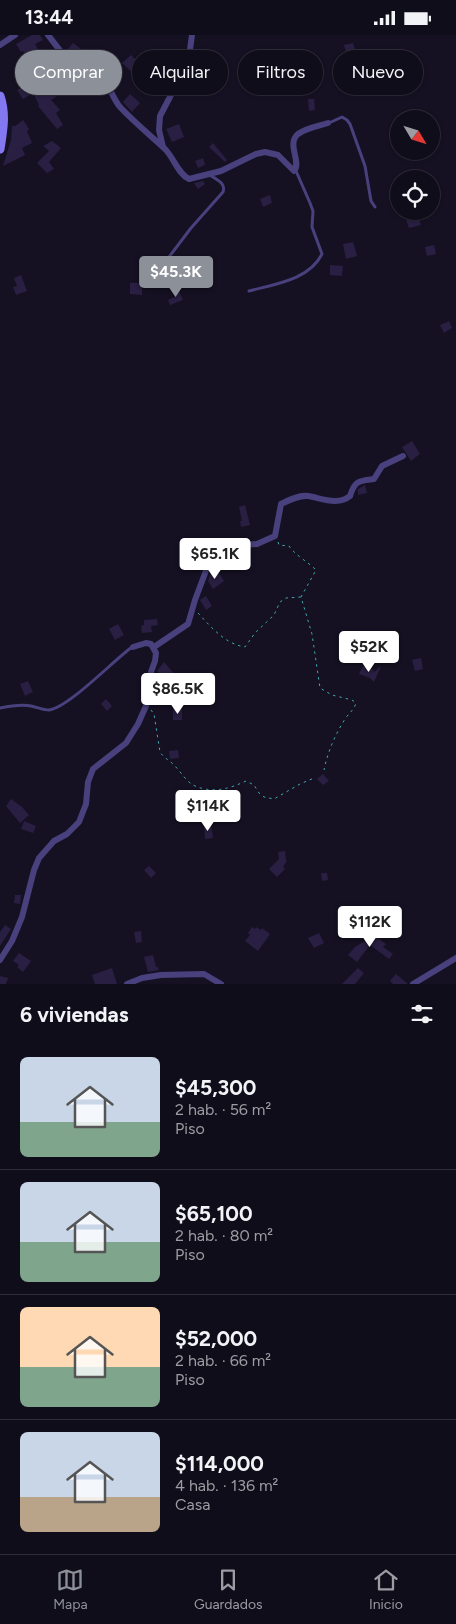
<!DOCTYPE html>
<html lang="es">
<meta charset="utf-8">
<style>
:root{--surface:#100d1a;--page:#191623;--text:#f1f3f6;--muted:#9c9ca2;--line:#302d39;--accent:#8c9099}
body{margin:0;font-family:Figtree,sans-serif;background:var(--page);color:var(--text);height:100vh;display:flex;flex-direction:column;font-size:19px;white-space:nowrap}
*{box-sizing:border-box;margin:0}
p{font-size:16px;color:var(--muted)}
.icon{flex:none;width:28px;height:28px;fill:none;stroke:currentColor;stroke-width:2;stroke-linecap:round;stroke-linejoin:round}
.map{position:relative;height:949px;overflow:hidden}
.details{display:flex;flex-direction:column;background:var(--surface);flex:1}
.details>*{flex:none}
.top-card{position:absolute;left:15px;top:15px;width:426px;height:45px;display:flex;gap:10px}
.needle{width:32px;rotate:128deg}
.fabs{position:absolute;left:390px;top:75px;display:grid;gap:10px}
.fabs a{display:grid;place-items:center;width:50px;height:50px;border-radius:50%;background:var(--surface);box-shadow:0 1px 4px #0004,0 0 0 1px var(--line);font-size:25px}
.price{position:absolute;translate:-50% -42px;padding:0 11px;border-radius:5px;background:#fff;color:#222;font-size:16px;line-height:32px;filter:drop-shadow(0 1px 2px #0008)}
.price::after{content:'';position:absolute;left:50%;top:30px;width:15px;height:11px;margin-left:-8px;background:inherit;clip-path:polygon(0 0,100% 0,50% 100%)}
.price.selected{background:var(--accent);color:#fff}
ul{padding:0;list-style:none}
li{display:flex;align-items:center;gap:15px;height:125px;padding:0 20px}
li+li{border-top:1px solid var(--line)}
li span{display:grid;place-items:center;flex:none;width:140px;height:100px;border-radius:8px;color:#555}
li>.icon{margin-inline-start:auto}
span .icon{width:60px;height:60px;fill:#fffc;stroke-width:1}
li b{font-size:21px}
h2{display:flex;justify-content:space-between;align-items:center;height:60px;padding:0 20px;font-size:21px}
.chip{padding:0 18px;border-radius:22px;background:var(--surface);box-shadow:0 1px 4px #0004,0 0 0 1px var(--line);font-size:18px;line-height:45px}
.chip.selected{background:var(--accent);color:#fff}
.status{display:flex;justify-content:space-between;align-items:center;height:35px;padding:0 25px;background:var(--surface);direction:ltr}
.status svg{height:14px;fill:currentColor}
.menu{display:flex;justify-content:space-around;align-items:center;height:70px;border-top:1px solid var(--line);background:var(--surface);font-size:14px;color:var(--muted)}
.menu a{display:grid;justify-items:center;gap:2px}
.menu .selected{color:var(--accent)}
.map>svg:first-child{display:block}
</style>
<div class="status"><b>13:44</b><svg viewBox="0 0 49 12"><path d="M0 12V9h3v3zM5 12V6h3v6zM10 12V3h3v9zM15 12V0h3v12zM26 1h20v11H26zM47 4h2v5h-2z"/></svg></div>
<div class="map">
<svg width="456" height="949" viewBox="0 0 456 949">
<rect width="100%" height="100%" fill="#151123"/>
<path fill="#291f42" d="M32,0H40L43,5L35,9L40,18L28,24L23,16L21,17L16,9Z
M73,8L84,16L75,26L66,16Z
M353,8L357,22L348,24L344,10Z
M131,20L144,33L135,40L122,28Z
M45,38L50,46L45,49L53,56L56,62L51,65L60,75L56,78L63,90L57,94L38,71L39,70L33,58L23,64L17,55Z
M130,59L140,68L132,77L123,67Z
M308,64H314L315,75L309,76Z
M23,85L29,94L27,96L32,108L22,113L25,120L3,131L11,105L12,91H15Z
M179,89L184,102L172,107L166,94Z
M52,106L61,113L49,127L54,134L47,138L37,128L49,116L43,111Z
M213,108L227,125L225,127L209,112Z
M203,123L205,130L198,133L195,126Z
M203,146L205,149L198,154L194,148Z
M270,160L272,168L263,172L260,164Z
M418,182L421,190L409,193L406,185Z
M353,207L357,221L346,224L343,209Z
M434,210L436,219L427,221L425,212Z
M330,230L343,231L342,241L330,240Z
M21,240L27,256L16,260L13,252L17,251L14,243Z
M130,248H142V260L130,259Z
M178,254L183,265L170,270L168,265L175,262L172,256Z
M449,286L452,293L444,298L440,290Z
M412,406L420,419L411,426L402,412Z
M365,450L367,458L358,460V454Z
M245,470L250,490L241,492L240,486H242L239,472Z
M244,519L249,533L242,536L237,522Z
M217,535L224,546L213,554L208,546L210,540Z
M206,561L212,571L206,575L200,565Z
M157,584L158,590L151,591L152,597L142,598L141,591L144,590V585Z
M118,589L124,600L115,605L109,594Z
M421,623L423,634L415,636L412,625Z
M164,627L176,641L174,645L178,652L169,657L164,649L167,647L157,636Z
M363,631L374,635L373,638L381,631L374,647L370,643L359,639Z
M28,646L33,657L25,661L20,649Z
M106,664L112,671L107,676L101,669Z
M182,674V685H173V675Z
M178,715L179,723L170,724L169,716Z
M323,739L329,746L323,750L317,744Z
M11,764L22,772L29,780L20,788L6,771Z
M24,786L36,791L33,798L21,794Z
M211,789L213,803L205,804L204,791Z
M285,816L286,825L287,826L283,832L285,834L277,842L269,834L279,824L278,817Z
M149,831L156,838L151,843L144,835Z
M321,838H327L328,845L322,846Z
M15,860H21L20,869L14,868Z
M5,890L11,894L0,911V897Z
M252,892L255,894L256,892L261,895L262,893L270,899L258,916L245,906L250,900L248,898Z
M141,896L142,907L136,908L134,897Z
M319,898L324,908L314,913L308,903Z
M371,898L386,909L383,912L393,919L389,924L370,910L357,927L348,920L355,912L365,906Z
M19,918L31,926L23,937L17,932L19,930L13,926Z
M153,920L156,932H158L159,935L148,937L144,922Z
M112,933L117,949H95L92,940Z
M358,933L364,938L355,949H342Z
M396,939L408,949H393L390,946Z
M0,941L8,943L6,949H0Z"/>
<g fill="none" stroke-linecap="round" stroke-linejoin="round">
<path stroke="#3ba9ab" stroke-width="1" stroke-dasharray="2.5 4" stroke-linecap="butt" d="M278,507L279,510L289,511C296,521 307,526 316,535L301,562L312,599L320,653L332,660L352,665L356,668C354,675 349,678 345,684C335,700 328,716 324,735
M198,578C211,592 225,609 245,612L255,598L274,580L280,567L286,563L301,562
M151,675L154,679L160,717C164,723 169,725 174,730C180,736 186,746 193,750C211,759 229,754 246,746L254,750L259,758L264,762L274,764L300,749L314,743"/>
<path stroke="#48417d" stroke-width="3" d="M329,88L342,82L347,85L350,89L365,131L371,166L375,172
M147,251L191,193L223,157C226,148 217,145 210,140
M249,256C275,249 309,245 322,219L312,192L313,176L310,168L296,136
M0,673C10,671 20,669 31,671C37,672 43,675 49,675C68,673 114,625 132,612"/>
<path stroke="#48417d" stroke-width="6" d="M48,0C57,11 65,24 76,33C84,39 96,38 104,46C111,53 113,64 120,72C134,87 150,100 165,114C174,123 178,139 189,144L221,136L256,119L265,117L278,120L294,136C302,127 286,109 298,99C306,93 319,91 328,88
M0,10L15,0
M163,112L159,95L160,81L182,39L189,22L192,0
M154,612L188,589L195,565L210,525L223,517L244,510L257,509L275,501L281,469C289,465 299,460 308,461C321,463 338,471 350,461C355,445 359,446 374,444L382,431L403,421
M0,925L12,906L22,882L34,835L39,823L54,806L67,799L79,787L86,769L88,747L93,734L126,708L138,689L146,671L151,637L155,626L156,618L151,609L146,608L133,612
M127,949L142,943L161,940L204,939L221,949
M413,949L456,923"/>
<path stroke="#8478f1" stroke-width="9" d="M0,61C6,79 3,95 0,114"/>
</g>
</svg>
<div class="fabs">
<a><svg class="needle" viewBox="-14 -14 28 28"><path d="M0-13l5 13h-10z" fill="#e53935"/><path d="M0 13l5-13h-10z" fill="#9c9ca2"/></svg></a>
<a><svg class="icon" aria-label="locate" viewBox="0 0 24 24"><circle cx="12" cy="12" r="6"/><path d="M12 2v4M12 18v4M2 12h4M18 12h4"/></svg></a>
</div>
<b class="price selected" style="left:176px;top:263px">$45.3K</b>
<b class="price" style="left:215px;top:545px">$65.1K</b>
<b class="price" style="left:369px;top:638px">$52K</b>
<b class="price" style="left:178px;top:680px">$86.5K</b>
<b class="price" style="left:208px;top:797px">$114K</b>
<b class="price" style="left:370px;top:913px">$112K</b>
<div class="top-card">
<a class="chip selected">Comprar</a>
<a class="chip">Alquilar</a>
<a class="chip">Filtros</a>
<a class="chip">Nuevo</a>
</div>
</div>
<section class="details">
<h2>6 viviendas<svg class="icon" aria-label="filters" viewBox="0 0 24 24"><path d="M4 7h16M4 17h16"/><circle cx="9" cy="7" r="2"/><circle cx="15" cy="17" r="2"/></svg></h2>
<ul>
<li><span style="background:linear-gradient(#c9d6e8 65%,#7fa58c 0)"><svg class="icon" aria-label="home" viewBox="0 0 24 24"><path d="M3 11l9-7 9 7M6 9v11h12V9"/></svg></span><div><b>$45,300</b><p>2 hab. · 56 m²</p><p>Piso</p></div></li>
<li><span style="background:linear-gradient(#c9d6e8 60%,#7fa58c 0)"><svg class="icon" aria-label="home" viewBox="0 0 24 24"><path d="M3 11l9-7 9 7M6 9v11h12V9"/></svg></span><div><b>$65,100</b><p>2 hab. · 80 m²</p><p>Piso</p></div></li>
<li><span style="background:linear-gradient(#ffd9b3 60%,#7fa58c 0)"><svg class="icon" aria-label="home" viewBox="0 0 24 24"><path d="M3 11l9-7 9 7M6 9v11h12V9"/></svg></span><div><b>$52,000</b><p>2 hab. · 66 m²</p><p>Piso</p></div></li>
<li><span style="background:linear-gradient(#c9d6e8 65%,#b9a48a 0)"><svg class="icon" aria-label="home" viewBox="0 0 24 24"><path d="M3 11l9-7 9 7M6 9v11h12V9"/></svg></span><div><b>$114,000</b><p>4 hab. · 136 m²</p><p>Casa</p></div></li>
</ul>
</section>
<nav class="menu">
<a class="selected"><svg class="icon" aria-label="map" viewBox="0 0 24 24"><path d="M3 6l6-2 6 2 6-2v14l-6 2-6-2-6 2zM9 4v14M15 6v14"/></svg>Mapa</a>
<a><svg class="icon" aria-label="saved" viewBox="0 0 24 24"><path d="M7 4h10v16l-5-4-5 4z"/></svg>Guardados</a>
<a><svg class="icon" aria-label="home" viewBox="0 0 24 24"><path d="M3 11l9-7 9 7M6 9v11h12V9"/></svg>Inicio</a>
</nav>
